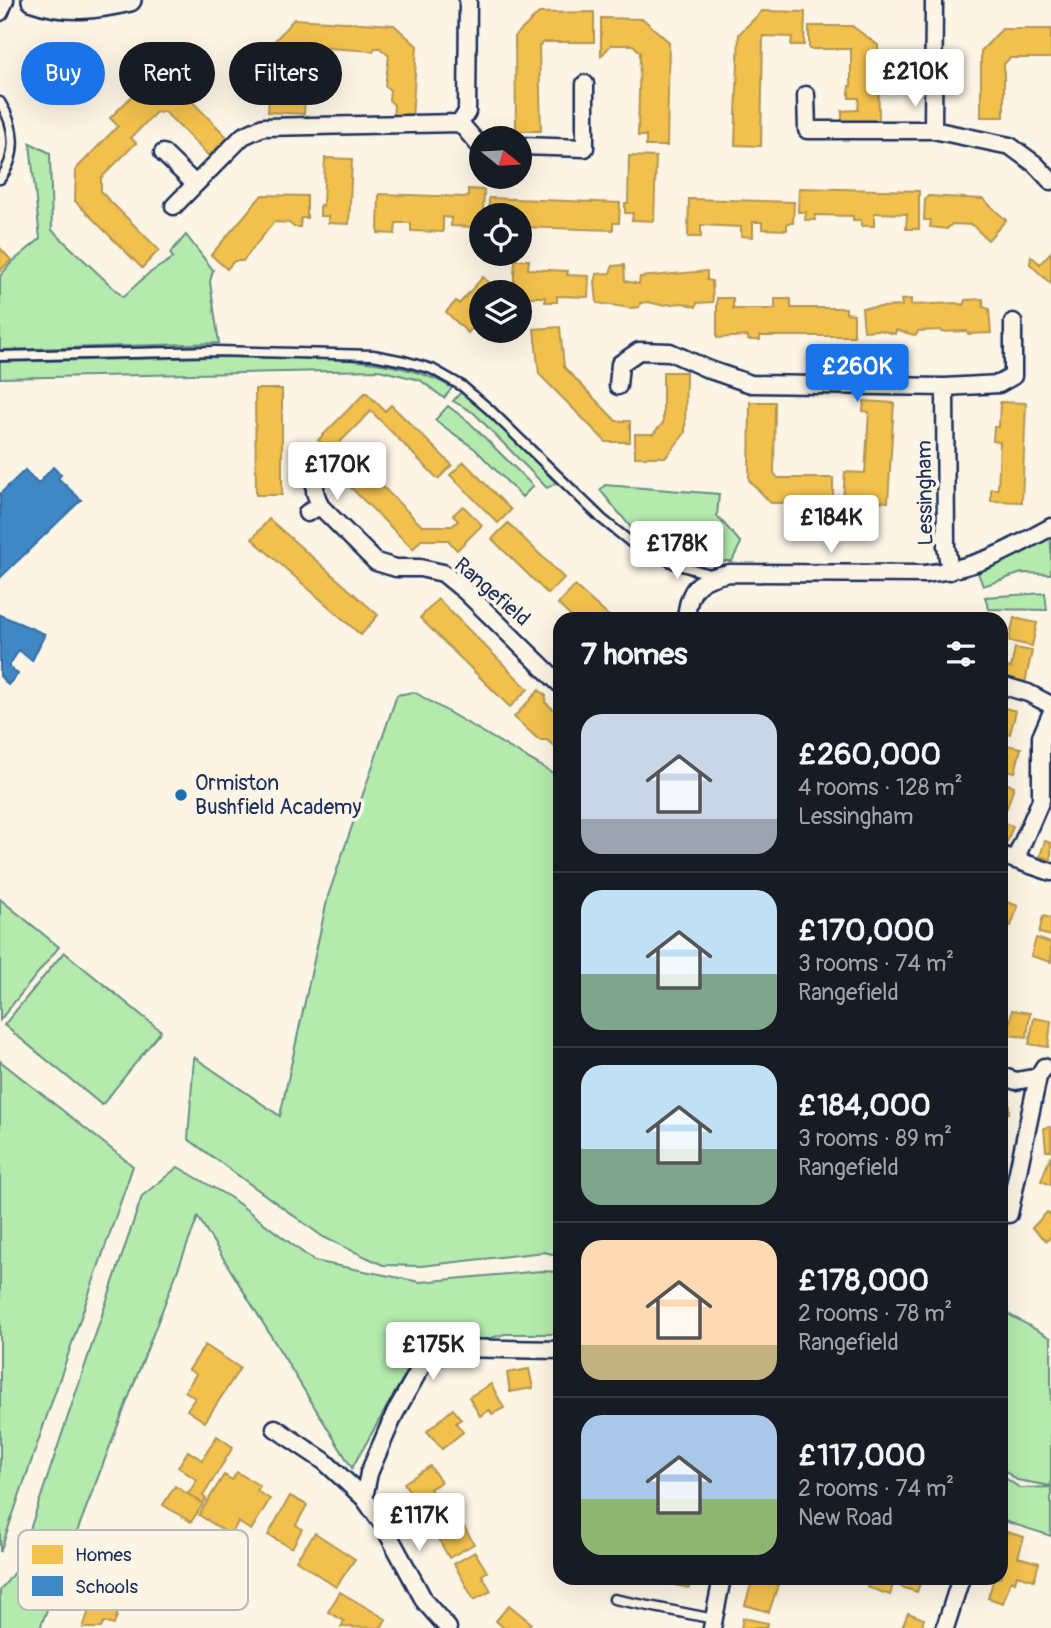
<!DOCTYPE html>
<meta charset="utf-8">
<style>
:root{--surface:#171b24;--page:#242831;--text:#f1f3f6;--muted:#9ea1a6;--line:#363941;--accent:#1a73e8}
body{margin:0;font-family:Pangolin,sans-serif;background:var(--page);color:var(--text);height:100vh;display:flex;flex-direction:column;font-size:26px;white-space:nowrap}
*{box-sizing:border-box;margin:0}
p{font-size:23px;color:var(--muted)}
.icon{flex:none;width:38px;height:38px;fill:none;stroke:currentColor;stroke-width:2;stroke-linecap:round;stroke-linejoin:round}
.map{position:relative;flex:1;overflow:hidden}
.panel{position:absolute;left:553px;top:612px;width:455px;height:973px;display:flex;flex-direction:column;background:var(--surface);border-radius:21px;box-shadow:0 7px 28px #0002}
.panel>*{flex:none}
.hud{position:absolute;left:21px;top:42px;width:427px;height:63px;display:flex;gap:14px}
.needle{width:46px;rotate:108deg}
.tools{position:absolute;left:469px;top:126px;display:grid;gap:14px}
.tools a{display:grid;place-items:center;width:63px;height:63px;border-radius:50%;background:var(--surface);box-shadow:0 7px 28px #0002;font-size:35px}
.price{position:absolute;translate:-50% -60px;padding:0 16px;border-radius:7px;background:#fff;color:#222;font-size:23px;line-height:46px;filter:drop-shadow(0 2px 4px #0008)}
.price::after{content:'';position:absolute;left:50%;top:42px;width:21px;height:16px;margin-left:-10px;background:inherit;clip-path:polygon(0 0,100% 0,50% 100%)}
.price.on{background:var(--accent);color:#fff}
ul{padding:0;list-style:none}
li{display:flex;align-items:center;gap:21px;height:175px;padding:0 28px}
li+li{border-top:2px solid var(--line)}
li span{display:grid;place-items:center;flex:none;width:196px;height:140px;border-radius:21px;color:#555}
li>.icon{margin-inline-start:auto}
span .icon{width:84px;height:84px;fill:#fffc;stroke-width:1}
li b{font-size:30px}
h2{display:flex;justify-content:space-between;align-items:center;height:84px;padding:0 28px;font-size:30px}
.tag{padding:0 24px;border-radius:32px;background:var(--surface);box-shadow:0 7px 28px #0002;font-size:24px;line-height:63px}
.tag.on{background:var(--accent);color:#fff}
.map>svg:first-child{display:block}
</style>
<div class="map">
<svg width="1051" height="1628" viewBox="0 0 1051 1628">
<rect width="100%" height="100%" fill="#fcf5e5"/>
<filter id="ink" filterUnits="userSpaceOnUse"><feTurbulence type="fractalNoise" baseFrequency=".0143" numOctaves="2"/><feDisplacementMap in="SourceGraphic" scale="14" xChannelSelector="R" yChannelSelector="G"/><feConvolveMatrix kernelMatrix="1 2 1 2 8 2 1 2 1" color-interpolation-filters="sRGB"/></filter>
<g filter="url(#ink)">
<path fill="#b4ebad" stroke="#688d86" stroke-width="2" d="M30,143L50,153L52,230L123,297L148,274L173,258L170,253L186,235L213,270L210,282L219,343L0,350V276L11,263L40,239Z
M220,357C288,359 394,351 452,388L444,398L420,380L379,370L0,378V362Z
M461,392L497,422L556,483L547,488L474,413L453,401Z
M448,406L469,422L533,486L522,497L475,449L435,420Z
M605,485L719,494L717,516L741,543L732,561H703L638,536L600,490Z
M1051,537V574L1022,573L983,586L978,573Z
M1045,593L1047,610L989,609L985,597Z
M414,692L560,777V1256L544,1252L421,1266L383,1265L323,1237L188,1139L194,1057L280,1116L328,896L397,695Z
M0,899L59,947L0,1020Z
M64,952L161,1031L102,1105L4,1025Z
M0,1061L133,1166L0,1552Z
M178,1167L231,1198L314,1261L420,1282L541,1271L560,1272V1334H505L414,1359L352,1468L198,1217L40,1628H0V1591L17,1568L142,1196Z
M1001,1310L1051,1338V1486L1017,1480L1001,1468Z
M1001,1475L1020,1488L1051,1487V1536L1001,1520Z"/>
<path fill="#f2c14e" stroke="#b29553" stroke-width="2" d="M762,11L805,12L804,45H791L792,37L763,36L761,146L735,145L739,34Z
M594,12V42H544L539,46L541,131H516L515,36L539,13Z
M601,18L643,19L669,42L667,146H646V136H638L640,52L633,45H611L601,56Z
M294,19L394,25L417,46L412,119L393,118L394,105L389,100L390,90L385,86L389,56L380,48H375L373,51L297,46L294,89L305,99L304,114L268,112L272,44Z
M809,26H852L878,45L879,123H842V111L858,110L859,98H849V86H851V49H809Z
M1002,29H1051V58H1010L1004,64V117H981V51Z
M177,86L228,138L209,156L165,112H156L131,138L136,143L101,178V192L159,250L142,268L75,201L76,169L118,126L110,118L141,87Z
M629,156L656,157L654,221L632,220L633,213H625V203H628Z
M325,158L352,159L349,224L328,223V216H320V205L323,206Z
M799,188L919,191V229H906L907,214L874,213V226H861V220H853V216L815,215V220H805L806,212H798Z
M468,189L484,190L483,215L481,218H477V227L451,226V218L443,217V232L411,231V223H396L395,234L378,233L379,194L468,197Z
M262,195L307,196V218H301L300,227H294L289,223L274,222L243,261H234L227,269L211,255Z
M928,196L983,199L1006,220L988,240L972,225L952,224L947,229L930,227L931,220H924L925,200Z
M489,198L620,203L619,223H613V230L520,227V215H489Z
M689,199L794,202L793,223H787V230L762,229V222H753V237L741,236V227L701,225V237H688Z
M0,248L11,260L0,271Z
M1051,252V284L1030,264L1031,256L1040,264Z
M515,260H529L528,269L568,271L567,275L589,276L588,297L557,296V302H545V297H520V292H513Z
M624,265L625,281L639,284L640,277L707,271V280L712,281L713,302L697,303L696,307L683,303L661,305L648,302L640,303L639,307L630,308L597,303L595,282L597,274L610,273L613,266Z
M483,277L500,292H481V318L468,333L446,312L456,301L459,304Z
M717,298H733V309H775V299H791V308H846V313L854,314V336H760V340H748V336L717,338Z
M911,299V305L955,303L964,305L965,300L983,299V307L989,309L991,333L968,334L967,331L941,332V330L918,331L917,334L914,335L896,330L895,334L879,330L864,331L862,308L902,306L901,300Z
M560,327L564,367L616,421H630V442H606L539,374L534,329Z
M663,372H686L685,433L666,457H635V434H653L663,423Z
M255,389H282V495H256Z
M366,392L385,411L391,405L452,465L438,479L371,411L339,443L422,526H452L458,521L453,515L463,506L482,525L457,550L448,540H421L413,549L332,469L340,462L318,440Z
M864,401L894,403L888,502L843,499L845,472L865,473L869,412L863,411Z
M750,402H775L774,473L778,478H833V503H771L749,480Z
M1000,402L1026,403L1022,502L991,501V489H998L1000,442L993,441L994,427H999Z
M464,462L511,510L498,523L450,475Z
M269,519L378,615L361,635L252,539Z
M508,523L564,578L548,594L492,539Z
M575,586L612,619L676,620H574L558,604Z
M438,599L528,689L510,707L420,618Z
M1014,618L1037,623L1032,646L1009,641Z
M1015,648L1032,651L1024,687L1004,683L1007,667L1011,668Z
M539,690L546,696L545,702L560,715V752L547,740H539L514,717Z
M1001,707L1016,711L1010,734L1001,731Z
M1001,744L1021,748L1015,772L1001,769Z
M1001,782L1014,786L1007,808L1001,806Z
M1001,822L1013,826L1004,850L1001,849Z
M1045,841L1051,843V860L1040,856Z
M1002,900L1018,906L1011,926L1001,923Z
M1043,916L1051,918V936L1039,933Z
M1036,938L1051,943V962L1031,956Z
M1012,1010L1030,1013L1027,1037L1008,1035Z
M1034,1018L1051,1021L1048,1047L1029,1044Z
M1001,1097H1009V1113L1001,1114Z
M1051,1127V1151H1046L1044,1128Z
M1051,1155V1185L1041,1181Z
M1047,1212L1051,1215V1236L1047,1241L1032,1228Z
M205,1345L240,1368L205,1422L187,1410L195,1398L185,1391L196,1374L189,1370Z
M529,1369L533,1388L510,1392L507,1373Z
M491,1384L504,1408L492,1414L490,1410L480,1416L469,1397Z
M453,1409L461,1419L456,1423L463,1432L442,1449L427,1431Z
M217,1436L233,1447L203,1496L206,1499L203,1503L188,1494L197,1480L178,1467L188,1451L202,1460Z
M430,1466L441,1482L430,1489L441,1505L425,1515L404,1483Z
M237,1472L260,1486L257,1491L270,1499L251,1530L238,1522L231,1535L199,1515L224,1475L232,1480Z
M175,1486L203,1504L191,1522L163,1505Z
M290,1496L307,1505L296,1525L302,1529L292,1548L268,1535Z
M449,1515L458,1531L464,1527L474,1544L449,1558L431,1525Z
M1007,1532L1024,1537L1018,1557L1039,1563L1034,1580L1017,1575L1015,1582L1011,1580L1003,1603L988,1598L994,1578H1001V1540L1005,1541Z
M315,1533L355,1559L336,1587L296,1560Z
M475,1552L487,1572L482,1575L491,1591L474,1600L454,1564Z
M672,1578H692L689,1588L670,1584Z
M753,1578H770L769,1582L778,1585L769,1612L745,1605Z
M870,1578H895L890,1595L867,1587Z
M904,1578H922L917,1592L901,1587Z
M99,1581L125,1590L114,1625L104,1622L101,1628H83Z
M340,1592L386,1619L381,1628L341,1627L344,1621L328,1612Z
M509,1605L531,1623L527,1628H504L496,1621Z
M908,1613L924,1619L921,1628H902Z
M743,1618L768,1623L767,1628H741Z"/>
<path fill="#3f88c5" stroke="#346da6" stroke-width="2" d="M53,467L61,475L58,478L81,500L0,578V494L25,470L38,484Z
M0,615L45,634L32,661L19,650L9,666L18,674L8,685L0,676Z"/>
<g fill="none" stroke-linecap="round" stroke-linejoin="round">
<g stroke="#1b2f5e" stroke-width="13">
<path id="service" d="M0,102C16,127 18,156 0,179
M0,356L216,351L373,355L404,361L432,369L462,386L489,409L602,519L633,544L675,564L713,575
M614,1599L714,1619"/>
</g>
<g stroke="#1b2f5e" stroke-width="21">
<path id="minor" d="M468,0L467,112L460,123L478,144H481
M0,12L5,0
M806,95L807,130H933L934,0
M933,130L1010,146L1035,164L1051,181
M520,146L585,148V84
M163,153L195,184
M174,206L243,136L263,127L460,123
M618,386L620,364L639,351L670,352L710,370L751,384L945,387L999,384L1013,376V322
M945,387L946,546L950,571
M320,506L376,562L396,568H420L443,573L465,591L560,684
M307,513L320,506L315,492V464
M686,620C688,588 699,578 730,573L925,574C978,568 1005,552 1051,527
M1001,685L1028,693L1051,705
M1001,855L1051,872
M1015,860L1041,800V737L1051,714
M1001,1076L1016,1081L1038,1077L1044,1067
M1009,1214L1038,1077
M275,1428L324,1461L364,1498L382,1523L425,1602L448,1628
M364,1498L369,1473L395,1413L422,1365L453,1348L560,1350
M712,1628L722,1578
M945,1628L960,1581"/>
</g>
<g stroke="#1b2f5e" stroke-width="26">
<path id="tertiary" d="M33,0C66,12 96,8 130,0"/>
</g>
<use href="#service" stroke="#fcf5e5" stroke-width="8"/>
<use href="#minor" stroke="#fcf5e5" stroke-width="16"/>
<use href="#tertiary" stroke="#fcf5e5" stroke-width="21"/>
</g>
</g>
<circle fill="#1f6fb2" stroke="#fcf5e5" stroke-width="2.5" cx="181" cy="795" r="7"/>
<g text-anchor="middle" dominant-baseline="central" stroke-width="7" stroke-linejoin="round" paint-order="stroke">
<g font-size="21" fill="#1b2f5e" stroke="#fcf5e5">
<text transform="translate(925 493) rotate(-91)">Lessingham</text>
<text transform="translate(492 592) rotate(41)">Rangefield</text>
</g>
<g font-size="21" fill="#1b2f5e" stroke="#fcf5e5" text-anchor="start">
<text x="195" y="783">Ormiston<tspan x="195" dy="24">Bushfield Academy</tspan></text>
</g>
</g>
<rect x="18" y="1530" width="230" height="80" rx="10" fill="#fcf5e5" stroke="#b8babc" stroke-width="2"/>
<rect x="32" y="1545" width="31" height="19" fill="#f2c14e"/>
<rect x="32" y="1576" width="31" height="20" fill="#3f88c5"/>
<g font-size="19" fill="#1b2f5e">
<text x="75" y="1561">Homes</text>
<text x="75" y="1593">Schools</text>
</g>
</svg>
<div class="tools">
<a><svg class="needle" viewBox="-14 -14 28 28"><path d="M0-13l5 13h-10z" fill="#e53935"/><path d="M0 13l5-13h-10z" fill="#9ea1a6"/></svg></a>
<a><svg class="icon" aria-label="locate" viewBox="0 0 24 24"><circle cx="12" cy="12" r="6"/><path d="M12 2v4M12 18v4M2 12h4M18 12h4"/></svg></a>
<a><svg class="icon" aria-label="layers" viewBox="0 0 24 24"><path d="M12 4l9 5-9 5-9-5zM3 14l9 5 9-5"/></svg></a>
</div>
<b class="price" style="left:915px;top:109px">£210K</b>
<b class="price on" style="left:857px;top:404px">£260K</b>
<b class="price" style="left:337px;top:502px">£170K</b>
<b class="price" style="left:831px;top:555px">£184K</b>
<b class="price" style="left:677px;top:581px">£178K</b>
<b class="price" style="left:433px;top:1382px">£175K</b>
<b class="price" style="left:419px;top:1553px">£117K</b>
<div class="hud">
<a class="tag on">Buy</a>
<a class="tag">Rent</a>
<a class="tag">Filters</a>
</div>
<section class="panel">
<h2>7 homes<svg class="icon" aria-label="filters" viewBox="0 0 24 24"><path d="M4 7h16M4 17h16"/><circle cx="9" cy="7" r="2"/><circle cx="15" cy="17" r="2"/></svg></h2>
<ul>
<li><span style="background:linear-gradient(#c9d6e8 75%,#9aa5b1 0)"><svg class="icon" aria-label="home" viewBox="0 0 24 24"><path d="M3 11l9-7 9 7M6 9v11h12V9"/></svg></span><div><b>£260,000</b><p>4 rooms · 128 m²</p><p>Lessingham</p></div></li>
<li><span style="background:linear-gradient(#bfe0f5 60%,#7fa58c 0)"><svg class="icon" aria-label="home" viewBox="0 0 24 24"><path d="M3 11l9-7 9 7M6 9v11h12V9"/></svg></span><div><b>£170,000</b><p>3 rooms · 74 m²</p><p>Rangefield</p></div></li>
<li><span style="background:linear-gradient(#bfe0f5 60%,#7fa58c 0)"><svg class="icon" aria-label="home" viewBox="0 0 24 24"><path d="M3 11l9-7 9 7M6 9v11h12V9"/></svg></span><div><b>£184,000</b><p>3 rooms · 89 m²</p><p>Rangefield</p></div></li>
<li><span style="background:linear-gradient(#ffd9b3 75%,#c2b280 0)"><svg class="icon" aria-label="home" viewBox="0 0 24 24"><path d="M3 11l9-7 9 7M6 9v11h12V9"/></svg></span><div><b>£178,000</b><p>2 rooms · 78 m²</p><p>Rangefield</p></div></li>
<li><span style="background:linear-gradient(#a9c7e8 60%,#8fb573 0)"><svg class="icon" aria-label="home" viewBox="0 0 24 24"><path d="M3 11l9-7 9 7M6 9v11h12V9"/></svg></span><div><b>£117,000</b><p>2 rooms · 74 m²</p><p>New Road</p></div></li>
</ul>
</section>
</div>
